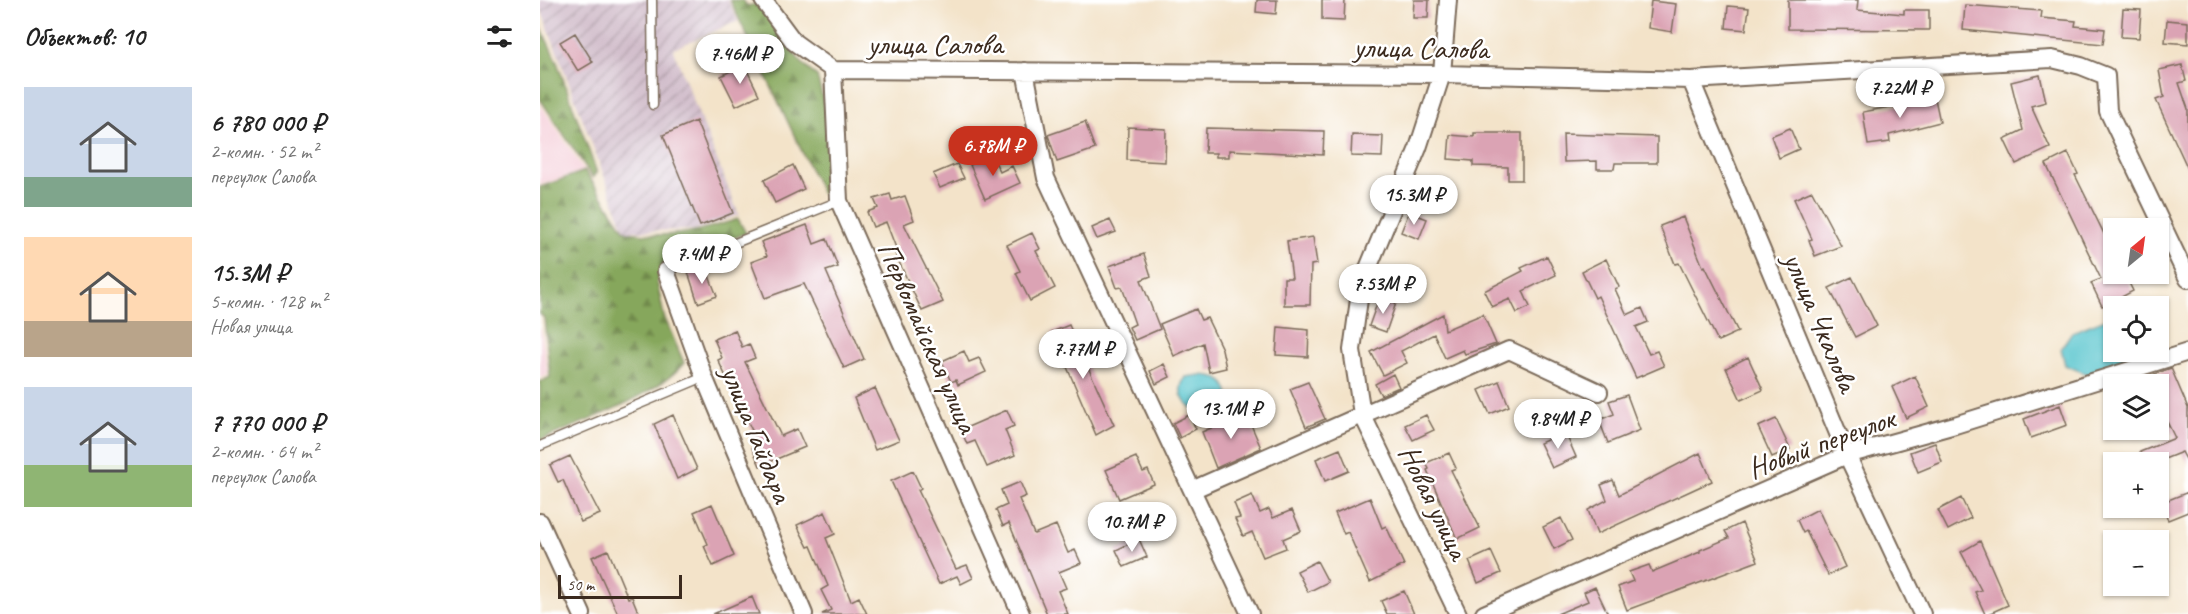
<!DOCTYPE html>
<html lang="ru">
<meta charset="utf-8">
<style>
:root{--surface:#fff;--page:#f6f6f6;--text:#222;--muted:#767676;--accent:#c8321e}
body{margin:0;font-family:Caveat,sans-serif;background:var(--page);color:var(--text);height:100vh;display:flex;flex-direction:column;font-size:22px;white-space:nowrap}
*{box-sizing:border-box;margin:0}
p{font-size:20px;color:var(--muted)}
.icon{flex:none;width:33px;height:33px;fill:none;stroke:currentColor;stroke-width:2;stroke-linecap:round;stroke-linejoin:round}
.map{position:relative;flex:1;overflow:hidden}
.panel{display:flex;flex-direction:column;background:var(--surface);width:540px}
.panel>*{flex:none}
.needle{width:39px;rotate:29deg}
.fabs{position:absolute;left:1563px;top:218px;display:grid;gap:12px}
.fabs a{display:grid;place-items:center;width:66px;height:66px;border-radius:0px;background:var(--surface);box-shadow:0 2px 4px #0004;font-size:30px}
.scale{position:absolute;left:18px;bottom:15px;width:124px;box-sizing:border-box;padding-left:6px;border:3px solid #3b2a1e;border-top:0;font-size:16px;line-height:21px;white-space:nowrap;color:#3b2a1e;-webkit-text-stroke:4px #fff;paint-order:stroke}
.price{position:absolute;translate:-50% -51px;padding:0 14px;border-radius:21px;background:#fff;color:#222;font-size:20px;line-height:39px;filter:drop-shadow(0 2px 3px #0008)}
.price::after{content:'';position:absolute;left:50%;top:36px;width:18px;height:14px;margin-left:-9px;background:inherit;clip-path:polygon(0 0,100% 0,50% 100%)}
.price.selected{background:var(--accent);color:#fff}
ul{padding:0;list-style:none}
li{display:flex;align-items:center;gap:18px;height:150px;padding:0 24px}
li span{display:grid;place-items:center;flex:none;width:168px;height:120px;border-radius:0px;color:#555}
li>.icon{margin-inline-start:auto}
span .icon{width:72px;height:72px;fill:#fffc;stroke-width:1}
li b{font-size:26px}
h2{display:flex;justify-content:space-between;align-items:center;height:72px;padding:0 24px;font-size:26px}
main{display:flex;flex:1;min-height:0}
.map>svg:first-child{display:block}
</style>
<main>
<section class="panel">
<h2>Объектов: 10<svg class="icon" aria-label="filters" viewBox="0 0 24 24"><path d="M4 7h16M4 17h16"/><circle cx="9" cy="7" r="2"/><circle cx="15" cy="17" r="2"/></svg></h2>
<ul>
<li><span style="background:linear-gradient(#c9d6e8 75%,#7fa58c 0)"><svg class="icon" aria-label="home" viewBox="0 0 24 24"><path d="M3 11l9-7 9 7M6 9v11h12V9"/></svg></span><div><b>6 780 000 ₽</b><p>2-комн. · 52 m²</p><p>переулок Салова</p></div></li>
<li><span style="background:linear-gradient(#ffd9b3 70%,#b9a48a 0)"><svg class="icon" aria-label="home" viewBox="0 0 24 24"><path d="M3 11l9-7 9 7M6 9v11h12V9"/></svg></span><div><b>15.3M ₽</b><p>5-комн. · 128 m²</p><p>Новая улица</p></div></li>
<li><span style="background:linear-gradient(#c9d6e8 65%,#8fb573 0)"><svg class="icon" aria-label="home" viewBox="0 0 24 24"><path d="M3 11l9-7 9 7M6 9v11h12V9"/></svg></span><div><b>7 770 000 ₽</b><p>2-комн. · 64 m²</p><p>переулок Салова</p></div></li>
</ul>
</section>
<div class="map">
<svg width="1648" height="614" viewBox="0 0 1648 614">
<defs>
<pattern id="industrial-furrows" width="10" height="10" patternUnits="userSpaceOnUse" patternTransform="scale(1.5)"><rect width="10" height="10" fill="#d1bdcb"/><path d="M-1 1l2-2M0 10L10 0M9 11l2-2" fill="none" stroke="#ab9aa4"/></pattern>
<pattern id="forest-firs" width="22" height="20" patternUnits="userSpaceOnUse" patternTransform="scale(1.5)"><rect width="22" height="20" fill="#86a75b"/><path d="M5 1l3.5 6h-7zM16 11l3.5 6h-7z" fill="#6f884b"/></pattern>
</defs>
<rect width="100%" height="100%" fill="#fff"/>
<filter id="ink" filterUnits="userSpaceOnUse"><feTurbulence type="fractalNoise" baseFrequency=".0167" numOctaves="2"/><feDisplacementMap in="SourceGraphic" scale="12" xChannelSelector="R" yChannelSelector="G"/><feConvolveMatrix kernelMatrix="1 2 1 2 8 2 1 2 1" color-interpolation-filters="sRGB"/></filter>
<filter id="wash" filterUnits="userSpaceOnUse"><feTurbulence type="fractalNoise" baseFrequency=".008" numOctaves="4" result="noise"/><feDisplacementMap in="SourceGraphic" scale="24" xChannelSelector="R" yChannelSelector="G"/><feGaussianBlur stdDeviation="1.35" result="paint"/><feColorMatrix in="noise" values="0 0 0 0 0 0 0 0 0 0 0 0 0 0 0 0 0 1.4 0 .05"/><feComposite in="paint" operator="in"/></filter>
<g filter="url(#wash)">
<rect width="100%" height="100%" fill="#f3e3c9"/>
<path fill="#f5cfd9" d="M0,104L85,231L44,170L0,185Z
M0,320L8,375L0,378Z"/>
<path fill="url(#industrial-furrows)" d="M0,0H188L198,21L133,49L199,215L154,230L85,231L0,7Z"/>
<path fill="url(#forest-firs)" stroke="#60683c" stroke-width="1.5" d="M190,0H203L207,6L216,4C237,24 255,63 277,76L289,124L288,166L292,185L287,194H282Z
M0,25L17,62L57,173L53,178L0,99Z
M45,171L85,231C128,240 157,232 198,219L206,233L122,266L117,282L124,316L144,363C119,395 38,424 0,440V382L10,377L4,318L0,314V187Z"/>
<path fill="#56c4cd" stroke="#487776" stroke-width="1.5" d="M1573,316L1574,351H1602L1584,362L1549,375L1525,365L1521,348L1532,332Z
M660,375C677,375 689,382 689,400L677,407L658,412C644,404 634,392 646,377Z"/>
<g id="blocks">
<path fill="#dba3b4" d="M717,0H737L736,14L716,12Z
M782,0H805L804,21L782,20Z
M874,0H889L888,18H873Z
M1248,0H1318L1317,10L1364,14V10H1389V30L1248,29Z
M1111,1L1136,4L1132,32L1108,28Z
M1425,5L1502,11L1501,18L1536,21L1535,26L1565,29L1563,44L1423,30Z
M1188,6L1209,8L1206,30L1186,28Z
M1583,9L1601,10L1599,38L1581,37Z
M1627,20L1648,22V44L1625,42Z
M35,33L53,62L38,71L20,42Z
M204,64L219,95L196,106L181,76Z
M1642,65L1646,81L1639,83L1648,109V169L1616,100L1624,97L1619,70Z
M1500,75L1506,102L1491,106L1510,148L1476,164L1464,139L1483,130L1471,82Z
M1394,94L1400,122L1349,135L1350,142L1328,145L1323,112L1376,102L1375,98Z
M156,121L193,213L160,226L123,135Z
M545,122L555,149L517,162L508,135Z
M588,127L626,129L625,162L587,160Z
M666,128L784,131L783,155L689,150V157H676V153H665Z
M1250,128L1259,149L1239,158L1231,136Z
M934,133H982V180H968V167L933,166V161L908,159L910,135L934,137Z
M1023,134L1117,137V163H1075L1074,169H1057V161L1024,162Z
M812,135L843,136L842,157L811,156Z
M1528,153L1538,174L1535,175L1574,254V273H1584L1593,291L1574,301V306L1572,302L1562,306L1551,283L1561,279L1506,164Z
M452,155L460,172L472,166L480,183L445,199L430,165Z
M417,164L424,178L400,188L393,174Z
M253,165L264,189L235,203L224,180Z
M1272,191L1301,246L1275,256L1269,240L1272,239L1254,199Z
M350,194L352,200L365,196L374,220L364,224L403,302L382,311L353,249L356,248L346,222L333,227L327,212L338,208L334,199Z
M869,212L887,219L879,239L861,232Z
M1143,217L1163,267L1165,266L1198,332L1178,341L1139,263L1135,264L1120,226Z
M570,220L576,232L557,239L552,228Z
M267,225L274,244L287,239L298,267L286,271L324,359L304,368L264,284L225,298L211,262L227,256L221,242Z
M492,233L500,249L496,251L515,288L490,301L476,273L480,271L467,245Z
M773,237L777,264L771,265L770,305H744V278H752L747,241Z
M604,254L611,276L601,280L620,329L595,340L589,327L595,324L582,287L577,288L569,266Z
M1007,256L1016,275L983,291L990,307L977,313L970,299L952,307L944,291L983,271L981,268Z
M1066,259L1079,287L1075,289L1087,315L1102,308L1108,322L1096,327L1109,354L1117,351L1124,366L1096,378L1058,296L1055,298L1042,271Z
M165,266L177,296L158,303L148,272Z
M1312,277L1337,326L1315,337L1289,288Z
M839,298L856,303L846,332L829,326Z
M656,309L661,320L667,318L682,349L686,368L669,372L663,343L634,356L620,324Z
M903,314L905,330L943,314L956,344L925,354L923,350L905,358L894,334L861,351L867,363L843,375L831,352Z
M529,325L574,425L556,435L512,332Z
M738,327L769,330L768,357L736,355Z
M195,330L202,347L209,344L215,358L205,362L241,436L257,429L265,447L220,466L212,448L219,445L178,360L182,358L174,339Z
M424,351L429,362L439,358L446,372L418,385L416,380L411,382L402,361Z
M1208,357L1223,390L1201,400L1186,368Z
M624,364L630,377L616,384L610,371Z
M1631,368L1648,408V463L1642,452L1617,462H1604L1600,452L1635,438L1618,403V384H1588Z
M853,374L859,387L841,395L835,384Z
M1375,376L1389,407L1366,418L1352,387Z
M959,381L969,406L950,414L939,390Z
M768,382L785,419L766,427L750,389Z
M335,388L359,440L335,450L314,398Z
M1087,395L1100,430L1068,443L1059,420L1074,414L1069,401Z
M1520,405L1527,425L1491,438L1484,419Z
M467,410L474,426L465,430L475,455L447,467L435,441L427,444L421,430Z
M706,413L721,448L676,468L662,432Z
M133,415L157,469L137,479L114,424Z
M649,415L656,429L640,438L633,423Z
M886,415L894,430L873,440L865,425Z
M1236,419L1250,449L1232,457L1218,427Z
M1025,432L1036,457L1012,468L1000,443Z
M1395,443L1402,462L1378,472L1370,452Z
M800,449L809,471L785,481L776,459Z
M909,453L916,468L911,470L940,528L917,539L887,470L889,469L886,463Z
M1160,453L1172,481L1057,534L1048,510L1067,500L1061,485L1073,480L1079,495Z
M30,456L60,514L41,522L23,480L18,482L10,465Z
M596,457L603,472L608,470L614,484L579,499L566,470Z
M373,471L381,488L378,490L416,569L427,565L433,578L421,584L417,576L399,584L351,481Z
M480,482L486,496L479,499L494,534L516,525L528,553L535,550L541,563L519,572L526,588L518,591L528,614H507L469,523L463,526L456,510L467,505L461,490Z
M1648,492V512L1628,520L1621,503Z
M712,495L720,513L729,509L733,518L752,510L761,531L743,539L746,548L723,557L712,532L703,536L695,519L700,518L694,503Z
M830,498L842,528L846,526L864,565L830,582L808,532L804,534L795,513Z
M1421,498L1431,518L1408,530L1398,510Z
M172,504L194,556L173,566L164,546L168,544L154,512Z
M1278,509L1305,567L1288,575L1266,531L1263,533L1257,520Z
M285,512L295,534L286,538L311,601L319,597L327,614H282L291,610L281,590L288,586L271,546L268,547L257,525Z
M1021,518L1032,540L1014,549L1003,527Z
M1202,523L1218,561L1087,610L1078,587L1093,581L1089,572L1109,565L1112,572L1160,552V550L1189,538L1185,531Z
M599,539L607,557L584,567L576,550Z
M1440,541L1468,605L1448,614H1445L1435,592L1441,590L1421,552Z
M68,550L88,598L92,597L99,614H78L52,557Z
M951,551L961,573L938,583L929,561Z
M777,561L788,582L768,592L757,571Z
M1055,587L1068,614H1017L1048,601L1044,592Z
M864,591L874,614H847L841,601Z
M212,597L219,614H173Z"/>
</g>
</g>
<g filter="url(#ink)">
<use href="#blocks" fill-opacity="0" stroke="#7b6b5a" stroke-width="1.5"/>
<g fill="none" stroke-linecap="round" stroke-linejoin="round">
<g stroke="#7b6b5a" stroke-width="11">
<path id="lane" d="M112,0L113,105
M126,271L299,201
M0,446L164,377"/>
</g>
<g stroke="#7b6b5a" stroke-width="20">
<path id="street" d="M223,0L254,42L293,70L902,74L1151,80L1512,59L1541,66L1566,76L1568,111L1648,279
M908,0L902,74L878,148L821,285L812,350L822,414L918,614
M293,70L299,201L481,614
M485,71L506,178L710,614
M1151,80L1307,455L1382,614
M126,271L164,377L264,614
M652,490L969,350L1059,392
M0,522L42,614
M944,614L1307,455L1415,425L1648,352"/>
</g>
<use href="#lane" stroke="#fff" stroke-width="8"/>
<use href="#street" stroke="#fff" stroke-width="16"/>
</g>
</g>
<g text-anchor="middle" dominant-baseline="central" stroke-width="5" stroke-linejoin="round" paint-order="stroke">
<g font-size="30" fill="#3b2a1e" stroke="#fff">
<text x="395" y="44">улица Салова</text>
<text transform="translate(881 48) rotate(1)">улица Салова</text>
<text transform="translate(1281 322) rotate(67)">улица Чкалова</text>
<text transform="translate(388 337) rotate(66)">Первомайская улица</text>
<text transform="translate(217 434) rotate(68)">улица Гайдара</text>
<text transform="translate(1281 443) rotate(-20)">Новый переулок</text>
<text transform="translate(894 502) rotate(64)">Новая улица</text>
</g>
</g>
</svg>
<div class="fabs">
<a><svg class="needle" viewBox="-14 -14 28 28"><path d="M0-13l5 13h-10z" fill="#e53935"/><path d="M0 13l5-13h-10z" fill="#767676"/></svg></a>
<a><svg class="icon" aria-label="locate" viewBox="0 0 24 24"><circle cx="12" cy="12" r="6"/><path d="M12 2v4M12 18v4M2 12h4M18 12h4"/></svg></a>
<a><svg class="icon" aria-label="layers" viewBox="0 0 24 24"><path d="M12 4l9 5-9 5-9-5zM3 14l9 5 9-5"/></svg></a>
<a>+</a>
<a>−</a>
</div>
<div class="scale">50 m</div>
<b class="price" style="left:200px;top:85px">7.46M ₽</b>
<b class="price" style="left:1360px;top:119px">7.22M ₽</b>
<b class="price selected" style="left:453px;top:177px">6.78M ₽</b>
<b class="price" style="left:874px;top:226px">15.3M ₽</b>
<b class="price" style="left:162px;top:285px">7.4M ₽</b>
<b class="price" style="left:843px;top:315px">7.53M ₽</b>
<b class="price" style="left:543px;top:380px">7.77M ₽</b>
<b class="price" style="left:691px;top:440px">13.1M ₽</b>
<b class="price" style="left:1018px;top:450px">9.84M ₽</b>
<b class="price" style="left:592px;top:553px">10.7M ₽</b>
</div>
</main>
